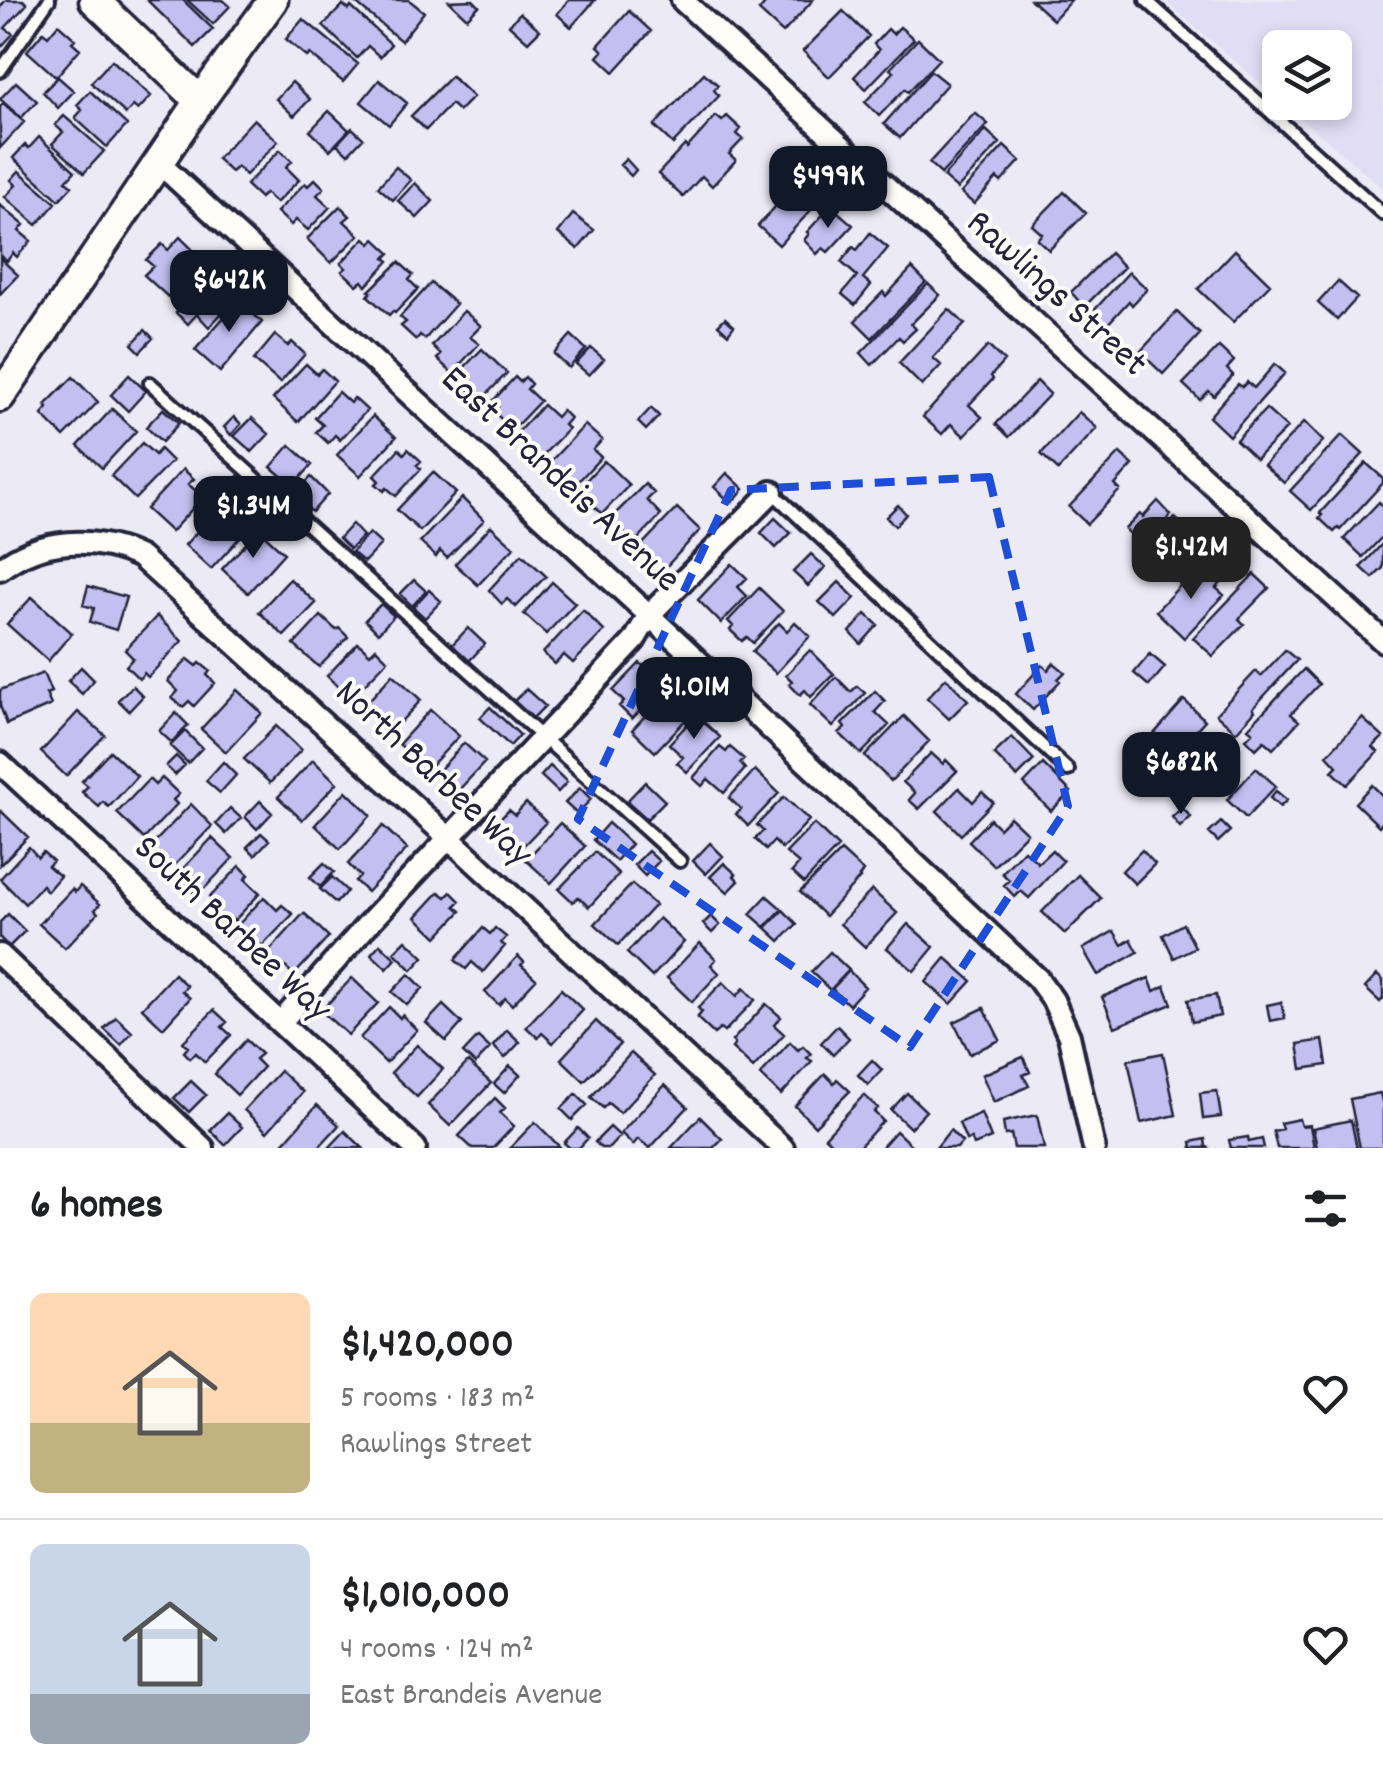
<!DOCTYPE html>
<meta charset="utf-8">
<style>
:root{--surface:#fff;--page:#f2f2f2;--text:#202124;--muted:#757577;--line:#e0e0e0;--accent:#111827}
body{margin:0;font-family:Dekko,sans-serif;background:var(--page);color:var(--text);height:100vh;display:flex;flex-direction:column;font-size:38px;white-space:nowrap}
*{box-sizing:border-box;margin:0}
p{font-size:32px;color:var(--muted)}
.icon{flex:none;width:55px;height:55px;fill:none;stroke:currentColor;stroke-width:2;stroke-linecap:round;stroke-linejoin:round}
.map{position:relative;height:1148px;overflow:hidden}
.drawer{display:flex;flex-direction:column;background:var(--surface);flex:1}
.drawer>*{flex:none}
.fabs{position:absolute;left:1262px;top:30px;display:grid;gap:20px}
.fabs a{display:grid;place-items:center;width:90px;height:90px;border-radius:15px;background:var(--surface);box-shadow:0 5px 15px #0003;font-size:50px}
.price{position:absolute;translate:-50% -85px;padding:0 22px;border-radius:20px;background:var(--accent);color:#fff;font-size:32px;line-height:65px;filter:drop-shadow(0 2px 5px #0008)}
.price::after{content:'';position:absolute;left:50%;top:60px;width:30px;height:22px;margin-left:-15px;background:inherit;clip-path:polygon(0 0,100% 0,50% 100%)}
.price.active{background:#222;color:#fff}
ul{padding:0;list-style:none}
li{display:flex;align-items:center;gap:30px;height:250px;padding:0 30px}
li+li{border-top:2px solid var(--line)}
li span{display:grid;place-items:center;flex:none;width:280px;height:200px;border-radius:15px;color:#555}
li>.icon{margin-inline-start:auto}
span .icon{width:120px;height:120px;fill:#fffc;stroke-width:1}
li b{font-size:42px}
h2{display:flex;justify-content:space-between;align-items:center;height:120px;padding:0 30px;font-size:42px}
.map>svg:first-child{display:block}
</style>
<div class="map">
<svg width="1383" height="1148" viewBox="0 0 1383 1148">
<rect width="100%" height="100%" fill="#eceaf5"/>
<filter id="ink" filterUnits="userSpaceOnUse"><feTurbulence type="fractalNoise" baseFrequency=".01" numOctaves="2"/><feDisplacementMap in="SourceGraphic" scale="20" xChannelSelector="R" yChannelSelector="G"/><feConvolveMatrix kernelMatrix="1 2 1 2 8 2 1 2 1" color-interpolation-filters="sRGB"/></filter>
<g filter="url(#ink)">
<path fill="#e0ddf4" d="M1164,0H1383V188L1283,103L1335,102V48H1280V100Z"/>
<path fill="#c3bff1" stroke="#22223b" stroke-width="2.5" d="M6,0H23L27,4L5,28L13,34L0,48V7Z
M147,0H183L213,29L195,47Z
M187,0H223L230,6L213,24Z
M352,0H409L424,12L401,41Z
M473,0L479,6L467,18L449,1Z
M569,0H595L571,27L557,14Z
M768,0H813L783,33L759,11Z
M1031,0H1071L1053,20Z
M343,5L349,10L351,7L391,44L380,57L368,46L357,58L323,26Z
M629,11L651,31L614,72L598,57L603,51L598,46Z
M843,11L869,36L829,77L803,51Z
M520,13L540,30L528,42L509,25Z
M303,19L358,64L343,82L310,54L307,57L286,39Z
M58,24L75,39L72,42L80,49L56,77L27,51L43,32L48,36Z
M900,27L914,39L866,89L854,77L879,50L874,44L888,29L893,34Z
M918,39L939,59L908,92L905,89L879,116L865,102L894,72L890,69Z
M112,60L151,96L138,110L133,106L126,114L91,83Z
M931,71L947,84L900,138L884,124Z
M704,73L718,85L714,90L719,96L673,144L654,126Z
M451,76L473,97L459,111L451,104L426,130L411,116Z
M58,77L74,91L58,108L43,92Z
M379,80L407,103L389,125L361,102Z
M16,82L37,101L21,118L0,99Z
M292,82L310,99L294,116L276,99Z
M90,91L127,125L107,147L75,118L82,110L77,105Z
M3,103L24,122L0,148V107Z
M329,111L349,130L330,150L310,131Z
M975,113L988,124L941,174L929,163Z
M64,116L104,151L84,173L52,144L63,132L55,125Z
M716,116L722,121L727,116L741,129L737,134L743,139L729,154L736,160L712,186L702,176L683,197L658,174L685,145L687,148Z
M254,119L278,141L246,175L237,167L231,172L217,159Z
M352,128L363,138L348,154L337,144Z
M986,130L1000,143L957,189L943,177Z
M39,137L75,171L66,181L72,186L59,200L13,158L25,145L29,148Z
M1004,146L1020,161L1001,182L997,178L974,204L961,193Z
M280,150L292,161L286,167L299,180L276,203L265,193L260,198L246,185Z
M626,159L636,170L631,176L620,165Z
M812,166L833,186L779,245L758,226Z
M396,167L411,180L393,200L378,187Z
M19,171L56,203L37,225L5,197L16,185L11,180Z
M315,179L324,188L317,195L330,207L308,230L296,220L291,225L277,212L305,183L308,186Z
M415,183L433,201L417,218L398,201Z
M1064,192L1086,213L1049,250L1037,239L1042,234L1032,225Z
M0,205L24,225L19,231L31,241L17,257L13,253L7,261L0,255Z
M340,206L350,216L344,221L359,235L331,263L307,239Z
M831,206L853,225L828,252L823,248L817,254L804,240L809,234L807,232Z
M573,214L594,230L578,249L558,233Z
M870,233L888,248L863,278L871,285L855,305L842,294L857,276L841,262L853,247L857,250Z
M180,237L195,252L191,257L199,264L168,297L144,275L153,266L146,260L162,244L168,250Z
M365,238L371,244L375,239L390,253L385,258L389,261L366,286L362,281L357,285L342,271L346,268L341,263Z
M1235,250L1270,284L1233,322L1198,289Z
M1110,253L1124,267L1084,307L1071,292Z
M0,258L18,275L0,294Z
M399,262L413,275L409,280L418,289L395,313L393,311L389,315L368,296L371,292L369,291Z
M912,268L926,282L872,338L855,321L883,292L886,296Z
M216,272L231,285L226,290L235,299L209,327L197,314L188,324L176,313Z
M1129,272L1147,289L1132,305L1129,301L1104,328L1090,315Z
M1338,281L1357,298L1337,320L1318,303Z
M431,283L456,304L425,339L420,335L416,340L401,326L406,322L400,317Z
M928,284L940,295L911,324L916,329L903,341L899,337L872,365L861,353Z
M242,297L253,307L250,311L262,322L220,372L195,350Z
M949,309L965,324L933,358L941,365L922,386L899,363Z
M464,311L481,326L470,337L479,344L452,373L437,359L441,355L432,346Z
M1177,312L1200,334L1163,374L1140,352Z
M725,318L734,326L728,334L718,325Z
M145,330L153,338L140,352L132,344Z
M275,335L288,346L292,342L305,354L280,383L254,360Z
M571,335L586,349L569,368L554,354Z
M988,346L1004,361L991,376L993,379L969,405L982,417L964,436L951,424L942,434L923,417Z
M1219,347L1234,361L1227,369L1233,375L1214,396L1209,391L1200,400L1183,384Z
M591,348L604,359L589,375L576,364Z
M482,349L507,373L480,401L455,377Z
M306,364L317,374L322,369L335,381L298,422L273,399Z
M1275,364L1285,373L1229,436L1209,417L1238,384L1242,387L1247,382L1254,388Z
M129,375L146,391L128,411L111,395Z
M73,377L98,402L64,437L42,415L48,408L45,405Z
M515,377L520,382L525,377L531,384L527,389L540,401L517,425L511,420L507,425L494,412L498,407L492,402Z
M1037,381L1050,394L1009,437L996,424Z
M338,392L350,403L354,398L367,410L340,440L335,435L328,443L316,432L323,425L315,418Z
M543,405L556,417L562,410L570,418L564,425L568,429L541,457L517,433Z
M651,408L659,416L646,430L638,422Z
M112,409L136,431L102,468L78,446Z
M163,409L179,423L162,442L146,427Z
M1266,409L1287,428L1256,459L1236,440Z
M1079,412L1097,428L1058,470L1041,454Z
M373,416L396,437L360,476L337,455Z
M234,417L241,424L231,435L224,427Z
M252,418L269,434L252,452L234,436Z
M1304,422L1323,441L1284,483L1264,465Z
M585,425L602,440L593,450L601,457L574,486L549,463Z
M1342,435L1363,454L1311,510L1290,491Z
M142,443L155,455L160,449L172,461L135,499L111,476Z
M290,445L312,465L293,486L271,467Z
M399,449L404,454L408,449L421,461L417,465L421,469L396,496L387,488L384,491L376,484L379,481L374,476Z
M1120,453L1133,465L1115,485L1120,490L1087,524L1069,507Z
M604,461L629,485L602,514L577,490Z
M1366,463L1383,478V483L1340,530L1338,528L1334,532L1319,518L1322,515L1320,513Z
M183,469L194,479L188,484L203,497L171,532L146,509Z
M433,472L456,493L420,531L397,510Z
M727,473L744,489L731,503L714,487Z
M238,476L252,489L238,504L224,492Z
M311,477L328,494L312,512L294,495Z
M645,484L654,493L647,500L661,515L634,543L610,519Z
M462,498L484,520L447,558L440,551L436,557L420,542Z
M1158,501L1171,515L1140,551L1132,542L1135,539L1125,529L1140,514L1143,517Z
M1379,502L1383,506V536L1363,557L1344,539Z
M898,505L906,514L895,526L886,517Z
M677,508L700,530L663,570L639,548Z
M216,511L242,535L211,569L185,545Z
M775,518L791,533L776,548L761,533Z
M1175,518L1190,531L1154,574L1135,556L1158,532L1160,534Z
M352,524L363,536L350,549L339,538Z
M491,526L514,547L478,585L455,564Z
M259,530L284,553L248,593L222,569Z
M369,533L381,544L364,562L352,552Z
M1383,543V568L1373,578L1361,567Z
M522,554L546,576L516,607L507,599L502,604L489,590Z
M811,554L825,567L808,586L793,572Z
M732,564L747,578L738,587L747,596L721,623L698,600Z
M1196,569L1203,576L1209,570L1222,582L1216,588L1224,595L1184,638L1156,611Z
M1254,574L1269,588L1239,619L1244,624L1213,656L1193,638Z
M290,579L316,603L284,636L259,612Z
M414,580L426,591L412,606L400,594Z
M552,582L575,603L546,634L524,614Z
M839,582L855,598L836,618L819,602Z
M88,586L126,597L116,630L90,622L94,608L83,605Z
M759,588L783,611L753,643L747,637L742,641L730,630L733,626L728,621Z
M429,590L441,601L425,618L413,607Z
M32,597L72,633L48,661L7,624Z
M381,604L394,616L378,633L365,620Z
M583,610L604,631L573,663L564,655L555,664L543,653Z
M866,614L878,625L861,644L850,632Z
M157,616L182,641L148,677L144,673L139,679L126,666L133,658L125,650Z
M321,616L336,630L339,628L348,637L319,667L294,645Z
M795,622L810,636L776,673L752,652L779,623L787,631Z
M468,628L485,644L469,661L452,645Z
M358,643L370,654L376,648L388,660L350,699L327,676Z
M810,650L834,674L811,697L805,690L800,695L789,684L792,681L786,675Z
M1285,650L1297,660L1253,708L1255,711L1236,732L1216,714L1256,671L1261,676Z
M1150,654L1165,667L1149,686L1134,673Z
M188,659L197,666L200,663L210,671L207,675L215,683L194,706L189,701L183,707L172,698L178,691L168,681Z
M640,663L664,685L632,719L619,706L624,702L613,691Z
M1054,663L1065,672L1058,679L1060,681L1033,710L1016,694L1042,665L1048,670Z
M81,667L94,680L82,694L68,681Z
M1304,669L1319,684L1291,714L1299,721L1273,749L1264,741L1256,749L1246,739L1253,732L1248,728Z
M43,673L51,692L46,694L51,705L7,724L0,706V690Z
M393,674L421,700L389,734L362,708Z
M836,677L851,692L857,686L865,693L833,727L810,705Z
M946,678L968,700L949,719L927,698Z
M133,686L143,696L129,711L118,700Z
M526,689L545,706L532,719L513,702Z
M237,690L262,713L226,752L201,729Z
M669,690L693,712L655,752L632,730Z
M875,691L885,701L875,712L889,725L861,754L839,733L845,728L842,724Z
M1184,700L1205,720L1174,754L1153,735Z
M490,707L520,735L510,746L480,718Z
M430,710L459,736L427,770L399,744Z
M78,712L105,735L66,776L41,752Z
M176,713L188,725L172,743L159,731Z
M696,715L720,737L687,772L677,763L683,757L669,744Z
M904,716L929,741L891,781L865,756Z
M1362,718L1383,737L1373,747L1378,752L1347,785L1332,771L1337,766L1327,755Z
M276,726L301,750L270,783L244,759Z
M185,731L202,748L188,763L170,746Z
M1012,737L1034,760L1017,777L994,754Z
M464,743L485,762L455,794L435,775Z
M1209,746L1221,757L1206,774L1194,763Z
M720,747L726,752L730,747L744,759L740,763L745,769L724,793L708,779L702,786L693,778Z
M110,751L137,776L109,807L103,802L99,807L82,792L88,786L82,781Z
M931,753L943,764L946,760L957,771L919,809L909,800L915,793L903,782Z
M176,756L185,765L175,775L166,766Z
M313,760L337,783L302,820L278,797Z
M223,762L236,775L220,793L206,781Z
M1043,764L1071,792L1051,811L1024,784Z
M550,766L567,782L558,792L541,776Z
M1256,768L1276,786L1246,818L1227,800Z
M755,770L779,793L748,826L736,814L741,809L729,798Z
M162,778L179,794L173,800L177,804L144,839L117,813L149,779L155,785Z
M645,782L665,801L647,819L627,801Z
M1372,785L1383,796V822L1379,826L1355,803Z
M580,788L591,799L577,814L565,803Z
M959,788L973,802L982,792L993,802L961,835L937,811Z
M346,791L371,815L340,849L315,825Z
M1276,791L1287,800L1280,807L1270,798Z
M784,797L809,820L782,849L774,841L766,850L755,839L763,831L757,825Z
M260,801L272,813L257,829L245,817Z
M526,803L546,822L522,847L497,822L509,810L515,815Z
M191,804L212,826L170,870L151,851L156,845L154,843Z
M230,808L241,818L226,834L216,824Z
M1182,808L1191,817L1180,827L1172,817Z
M1,811L28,837L0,865V813Z
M1010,817L1027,833L994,866L969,841L990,819L999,828Z
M1221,822L1230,831L1218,842L1209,833Z
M560,823L585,846L551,883L526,860Z
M608,823L631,844L616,861L593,840Z
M814,824L838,847L804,883L792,872L799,864L786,853Z
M383,826L407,849L367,892L355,881L360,876L348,864Z
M261,833L269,840L255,855L247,847Z
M212,838L233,858L201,892L198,889L194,893L176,876Z
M710,843L723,856L706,874L693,861Z
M29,847L38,857L43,852L53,861L48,866L60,876L47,891L42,885L25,904L0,879Z
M1024,850L1038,863L1052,850L1063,861L1029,898L1021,891L1015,897L1004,885L1009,880L1002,873Z
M1142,850L1155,864L1135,884L1122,871Z
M648,851L659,861L645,876L634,865Z
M841,851L863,871L859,877L860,878L825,916L800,892Z
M595,852L619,874L589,907L578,897L573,902L559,889Z
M324,863L334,872L320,887L310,877Z
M724,863L736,874L734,876L739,881L728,892L710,877Z
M240,866L249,875L245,879L260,893L234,921L229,917L225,921L210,906L214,902L210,897Z
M1078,875L1101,898L1065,934L1042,912Z
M332,877L347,891L336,903L320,889Z
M632,884L655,905L618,945L595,924Z
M80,886L100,904L95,910L98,913L65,948L39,924L72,889L75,892Z
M872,890L897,913L865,947L840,924Z
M439,892L446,897L451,892L460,901L455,906L461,911L437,937L416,917Z
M767,896L782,909L765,927L750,914Z
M264,897L277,910L282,905L293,914L262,946L259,943L254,949L238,934L243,929L238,925Z
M783,910L797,924L780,941L766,928Z
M304,913L329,937L294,975L283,965L278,970L264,957Z
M8,914L25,931L9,947L0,938V922Z
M711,916L720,925L712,933L703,924Z
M659,918L684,942L652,977L627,953Z
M908,924L934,947L914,971L887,948Z
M1183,924L1195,947L1174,958L1163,935Z
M483,928L490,934L495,928L506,937L501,943L505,946L483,972L472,962L466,969L455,960Z
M1114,931L1122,945L1131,939L1138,952L1098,975L1083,949Z
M406,940L424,957L412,970L394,952Z
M700,943L716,959L711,965L719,973L692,1002L667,978Z
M380,944L396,959L387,969L371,954Z
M830,952L849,970L830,990L811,972Z
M518,956L524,962L521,965L536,979L512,1005L505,998L499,1005L485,992Z
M946,958L972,981L951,1004L926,982Z
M849,971L865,987L849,1005L832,989Z
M174,974L187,986L182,991L190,998L163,1028L142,1008Z
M409,974L423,988L407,1005L392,992Z
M1377,975L1383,980V999L1380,1002L1365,988Z
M352,978L378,1003L348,1035L321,1011Z
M1149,978L1154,991L1165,986L1172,1004L1115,1027L1102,997Z
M723,982L737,996L744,988L755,1000L724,1032L720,1029L714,1034L697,1018L702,1012L698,1008Z
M561,989L583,1010L553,1043L542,1033L538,1038L526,1027Z
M1216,995L1220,1016L1192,1022L1188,1000Z
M1281,1002L1285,1018L1270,1021L1267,1005Z
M766,1004L781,1017L774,1025L784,1034L753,1068L732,1048L735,1044L732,1041Z
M443,1005L462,1023L446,1041L426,1023Z
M389,1007L400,1018L402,1015L417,1030L386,1063L360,1038Z
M984,1008L1000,1040L970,1054L954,1022Z
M214,1010L227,1022L222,1027L231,1035L205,1062L196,1053L190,1058L184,1052L188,1047L183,1042Z
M116,1017L132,1032L121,1045L104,1029Z
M596,1021L620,1044L584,1081L561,1059Z
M837,1026L849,1038L833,1055L821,1043Z
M507,1030L520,1042L505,1058L493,1046Z
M478,1037L490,1048L475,1064L463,1053Z
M246,1040L261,1054L255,1059L263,1067L237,1095L215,1074Z
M1323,1040L1327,1065L1302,1069L1298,1044Z
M790,1042L798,1050L803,1046L811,1054L807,1058L812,1061L781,1095L760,1075Z
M417,1045L443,1069L417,1097L391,1073Z
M631,1053L655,1075L620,1113L608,1103L603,1108L591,1097Z
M1163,1053L1176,1115L1141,1123L1128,1060Z
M1023,1057L1030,1072L1023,1075L1029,1086L994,1102L982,1075Z
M872,1060L882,1070L868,1085L858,1075Z
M468,1062L491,1083L450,1126L428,1105Z
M510,1066L520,1075L504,1093L494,1084Z
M280,1071L303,1092L267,1132L244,1110Z
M825,1074L834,1083L837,1079L850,1091L815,1126L795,1106Z
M191,1081L206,1095L189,1112L174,1098Z
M665,1085L688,1107L650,1148L638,1139L633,1145L621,1133Z
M1217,1091L1221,1117L1203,1119L1200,1093Z
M907,1093L926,1111L910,1128L891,1110Z
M1380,1093L1383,1105V1148H1360L1350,1099Z
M576,1094L587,1105L572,1120L561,1109Z
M864,1095L878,1108L874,1112L883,1121L858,1148H837L825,1137Z
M495,1098L505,1108L500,1113L514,1126L493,1148H472L459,1136Z
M317,1105L339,1125L318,1148H281L280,1147Z
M227,1113L242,1127L225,1145L210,1130Z
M981,1113L991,1138L974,1145L971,1139L966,1140L959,1123Z
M1037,1115L1044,1148H1014L1011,1134L1005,1135L1003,1122Z
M700,1117L722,1139L713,1148H671Z
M1299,1119L1301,1126L1310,1125L1314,1148H1277L1273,1131L1282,1129L1280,1123Z
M1351,1120L1357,1148H1317L1313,1128Z
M535,1122L560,1147L510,1148Z
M610,1127L620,1136L609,1148H601L595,1142Z
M578,1128L588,1138L579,1148H570L564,1143Z
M950,1130L962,1142L957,1148H936Z
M345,1131L363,1148H329Z
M896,1131L914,1148H881Z
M1248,1137L1249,1142L1262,1139L1264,1148H1231L1229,1140Z
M1205,1139L1206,1147L1210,1148H1192L1191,1142Z"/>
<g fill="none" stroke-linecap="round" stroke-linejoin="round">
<g stroke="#22223b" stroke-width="18">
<path id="lane" d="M1146,0L1383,214
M0,71L49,0
M150,383L680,861
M772,492L1068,770"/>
</g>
<g stroke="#22223b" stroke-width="28">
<path id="street" d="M682,0L1383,641
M159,163L649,615L1038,979L1053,1000L1069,1036L1094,1148
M0,569C40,538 95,535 140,557L450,839L783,1148
M0,763L415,1148
M0,955L203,1148
M280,1023L367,925L634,641L649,615L772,492"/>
</g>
<g stroke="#22223b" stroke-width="35">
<path id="secondary" d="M94,0L200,101
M0,397L200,101L273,0"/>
</g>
<use href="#lane" stroke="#fdfcf7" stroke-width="10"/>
<use href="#street" stroke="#fdfcf7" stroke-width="20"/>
<use href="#secondary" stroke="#fdfcf7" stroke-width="28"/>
</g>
</g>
<path fill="none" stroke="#1d4ed8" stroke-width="8" stroke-dasharray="20 12" stroke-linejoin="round" d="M989,477L1068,806L910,1047L578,819L731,490Z"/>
<g text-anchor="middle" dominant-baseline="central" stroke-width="8" stroke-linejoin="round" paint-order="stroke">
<g font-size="38" fill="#22223b" stroke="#fdfcf7">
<text transform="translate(1055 295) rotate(42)">Rawlings Street</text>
<text transform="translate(559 481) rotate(43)">East Brandeis Avenue</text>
<text transform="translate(432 775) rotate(43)">North Barbee Way</text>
<text transform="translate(231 930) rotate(43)">South Barbee Way</text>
</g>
</g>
</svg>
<div class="fabs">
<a><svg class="icon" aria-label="layers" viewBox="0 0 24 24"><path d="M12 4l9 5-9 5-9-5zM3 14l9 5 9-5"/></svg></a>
</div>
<b class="price" style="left:828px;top:231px">$499K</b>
<b class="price" style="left:229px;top:335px">$642K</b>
<b class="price" style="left:253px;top:561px">$1.34M</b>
<b class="price active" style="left:1191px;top:602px">$1.42M</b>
<b class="price" style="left:694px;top:742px">$1.01M</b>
<b class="price" style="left:1181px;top:817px">$682K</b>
</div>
<section class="drawer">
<h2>6 homes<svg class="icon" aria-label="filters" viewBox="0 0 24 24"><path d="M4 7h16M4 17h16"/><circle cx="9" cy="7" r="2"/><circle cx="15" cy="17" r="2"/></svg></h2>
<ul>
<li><span style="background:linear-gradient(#ffd9b3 65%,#c2b280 0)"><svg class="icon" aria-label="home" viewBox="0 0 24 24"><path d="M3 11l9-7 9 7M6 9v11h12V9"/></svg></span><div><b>$1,420,000</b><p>5 rooms · 183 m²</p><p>Rawlings Street</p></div><svg class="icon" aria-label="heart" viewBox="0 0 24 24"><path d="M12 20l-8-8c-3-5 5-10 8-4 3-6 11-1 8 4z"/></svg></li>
<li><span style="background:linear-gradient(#c9d6e8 75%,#9aa5b1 0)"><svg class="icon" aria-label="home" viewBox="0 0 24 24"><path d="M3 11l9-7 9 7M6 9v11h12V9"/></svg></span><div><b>$1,010,000</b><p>4 rooms · 124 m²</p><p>East Brandeis Avenue</p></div><svg class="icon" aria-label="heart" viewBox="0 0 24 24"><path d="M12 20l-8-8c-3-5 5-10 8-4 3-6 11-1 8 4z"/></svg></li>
</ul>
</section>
